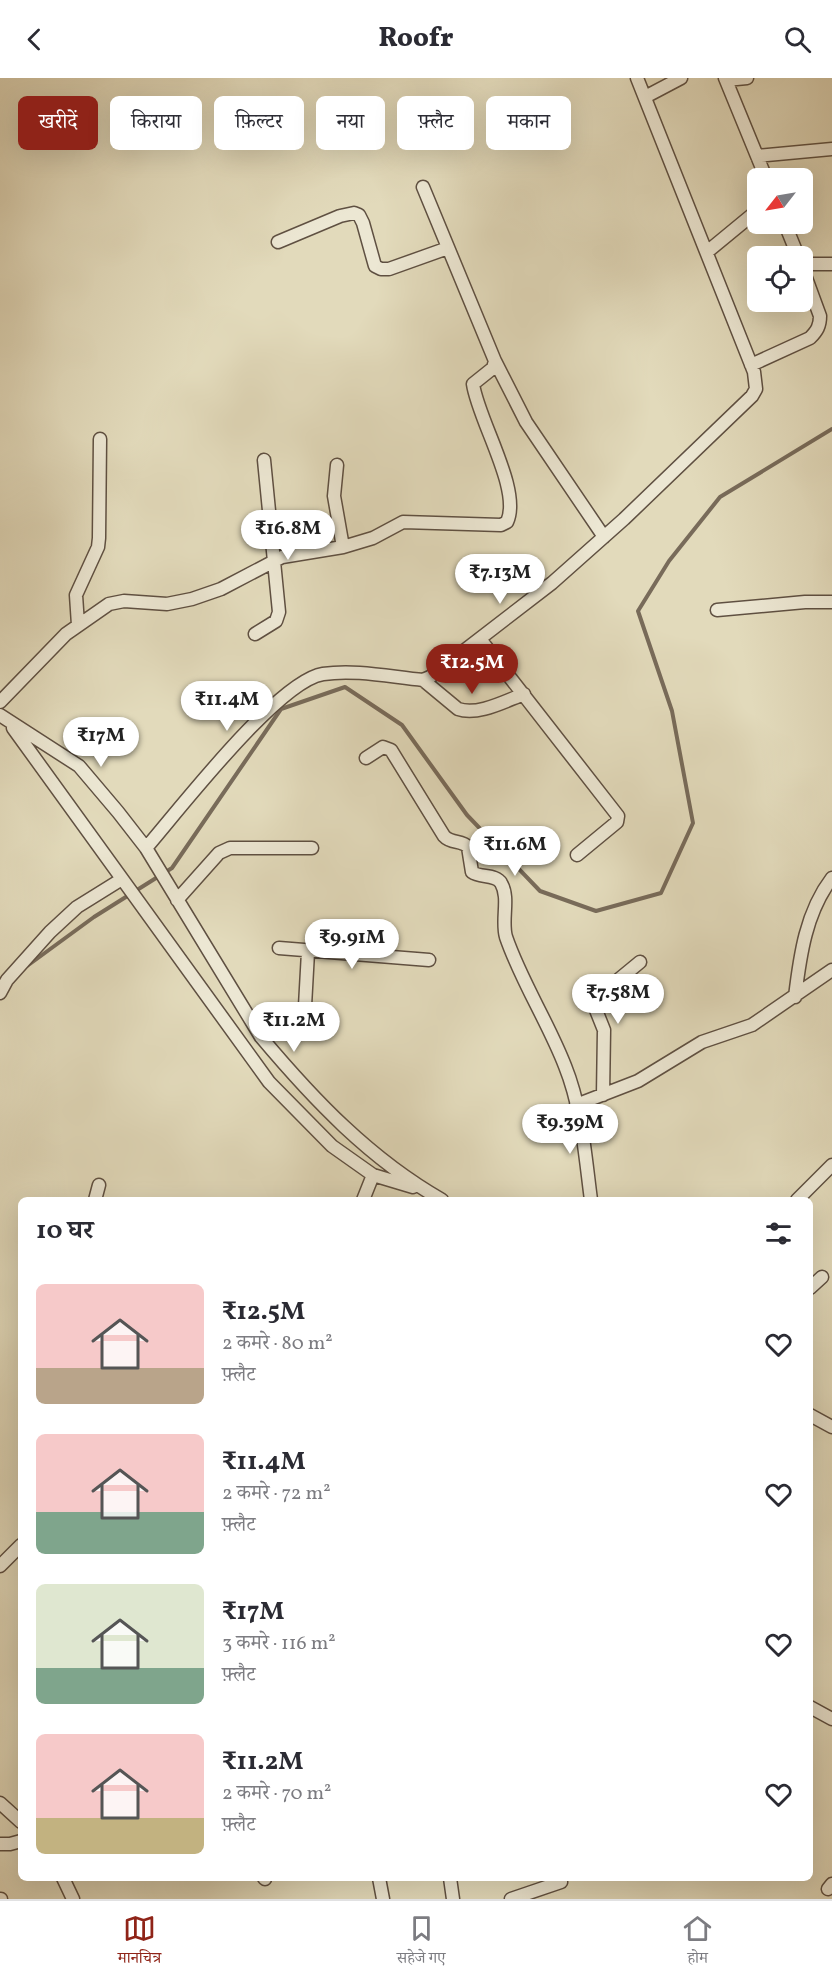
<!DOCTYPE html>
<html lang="hi">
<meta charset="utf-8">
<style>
:root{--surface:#fff;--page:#f7f7f7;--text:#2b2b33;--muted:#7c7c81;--line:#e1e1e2;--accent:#8f2418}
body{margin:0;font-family:Vollkorn,"Noto Serif Devanagari",serif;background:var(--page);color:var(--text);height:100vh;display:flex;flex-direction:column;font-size:22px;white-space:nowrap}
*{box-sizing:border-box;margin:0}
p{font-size:20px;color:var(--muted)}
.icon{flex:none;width:33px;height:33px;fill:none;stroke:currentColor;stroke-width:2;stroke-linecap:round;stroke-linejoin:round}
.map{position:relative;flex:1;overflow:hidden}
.drawer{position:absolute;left:18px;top:1119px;width:795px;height:684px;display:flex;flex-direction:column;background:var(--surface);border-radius:9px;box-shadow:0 6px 24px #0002}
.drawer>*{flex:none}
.top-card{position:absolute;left:18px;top:18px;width:796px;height:54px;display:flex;gap:12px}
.needle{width:39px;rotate:239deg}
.fabs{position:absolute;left:747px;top:90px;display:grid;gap:12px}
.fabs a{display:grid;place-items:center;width:66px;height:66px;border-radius:9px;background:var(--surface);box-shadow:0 6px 24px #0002;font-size:30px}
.price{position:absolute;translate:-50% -51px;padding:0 14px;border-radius:21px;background:#fff;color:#222;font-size:20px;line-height:39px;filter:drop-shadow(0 2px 3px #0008)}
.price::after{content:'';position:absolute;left:50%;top:36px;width:18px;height:14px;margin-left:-9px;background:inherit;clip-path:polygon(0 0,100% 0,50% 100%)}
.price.on{background:var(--accent);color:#fff}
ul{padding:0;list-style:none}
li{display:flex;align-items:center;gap:18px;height:150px;padding:0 18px}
li span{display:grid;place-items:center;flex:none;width:168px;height:120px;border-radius:9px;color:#555}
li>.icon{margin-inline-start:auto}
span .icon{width:72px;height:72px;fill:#fffc;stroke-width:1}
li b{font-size:26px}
h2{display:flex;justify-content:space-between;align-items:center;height:72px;padding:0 18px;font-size:26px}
.tag{padding:0 21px;border-radius:9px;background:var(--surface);box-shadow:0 6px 24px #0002;font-size:21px;line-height:54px}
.tag.on{background:var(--accent);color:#fff}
header{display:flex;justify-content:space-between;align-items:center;height:78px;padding:0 18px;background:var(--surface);font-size:27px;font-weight:800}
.tabs{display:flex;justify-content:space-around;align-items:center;height:84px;border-top:2px solid var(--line);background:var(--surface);font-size:16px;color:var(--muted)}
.tabs a{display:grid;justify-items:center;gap:3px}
.tabs .on{color:var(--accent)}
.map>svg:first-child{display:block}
</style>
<header><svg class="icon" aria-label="back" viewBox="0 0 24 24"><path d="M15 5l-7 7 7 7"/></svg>Roofr<svg class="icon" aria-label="search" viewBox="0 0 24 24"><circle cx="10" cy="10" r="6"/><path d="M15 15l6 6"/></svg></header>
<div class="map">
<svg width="832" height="1821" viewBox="0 0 832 1821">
<rect width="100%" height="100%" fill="#e2dabb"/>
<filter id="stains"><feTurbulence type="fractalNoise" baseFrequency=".00333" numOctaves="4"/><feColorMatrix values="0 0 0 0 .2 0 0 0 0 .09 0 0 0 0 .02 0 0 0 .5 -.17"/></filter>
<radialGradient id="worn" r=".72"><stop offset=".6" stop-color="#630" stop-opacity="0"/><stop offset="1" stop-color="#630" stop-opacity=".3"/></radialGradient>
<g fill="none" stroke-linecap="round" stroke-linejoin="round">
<path stroke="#786b5a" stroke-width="4" d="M27,888L94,839L172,790L281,631L345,609L402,647L467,737L540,813L596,833L661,815L693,745L672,633L638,533L669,483L720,419L832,351"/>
<g stroke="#5f5042" stroke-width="15">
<path id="minor" d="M725,0L766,100
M726,2L747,0
M645,19L681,0
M757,78L832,71
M785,146L798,178
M278,164L340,138L354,135L359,137L363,145L375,188L381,191H389L448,170
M707,174L758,132
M802,186H832
M495,283L526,344L604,459
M751,287L810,260C817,253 820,248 820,238L802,189
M337,387L334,418L343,469
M717,532L805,524H832
M78,547L76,517L98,469L99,460L100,361
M255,556L276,543L279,534L264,382
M480,561L618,738L617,744L577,777
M423,602L458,631C478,638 505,623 524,616
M0,624L66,556L109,526L124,523L167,526L192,521L221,511L282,479L343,469L373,460L403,444L501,447L507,444C522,412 478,342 473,306L493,290L495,283L423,109
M0,637L79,688L118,734L146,770L261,959C314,1022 370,1081 442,1122
M13,650L269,1004L332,1068L373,1097L413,1109
M366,680L383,669L391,672L444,758C451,766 462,762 468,769L472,794C480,800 496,796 501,805C510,820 501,842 506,859C521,903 548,944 565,988C582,1030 585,1077 591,1122
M146,770C179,732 278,603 323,596C355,591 391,599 423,602L430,599L552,505L624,441L752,318L756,311L754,294L637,0
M177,822L219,775L230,770H312
M279,870L429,882
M0,915L7,902L50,854L77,829L122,801
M795,919C800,877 806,834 832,800
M261,959L305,928L308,874
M603,1017L604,952L594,927L606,912L640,884
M576,1027L638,1003L702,964L752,947L832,892
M95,1122L99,1107
M363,1122L373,1097
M797,1122L832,1087
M810,1210L822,1199
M810,1337L832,1349
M0,1488L21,1467
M810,1629L832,1641
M0,1725L21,1744
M0,1766H10L21,1763
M63,1800L73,1821
M264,1800L265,1801
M379,1800L383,1821
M450,1800L453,1821
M828,1811L832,1806
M0,1821H1
M511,1821L561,1804"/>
</g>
<use href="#minor" stroke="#ece7d3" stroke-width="12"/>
</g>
<rect width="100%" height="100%" filter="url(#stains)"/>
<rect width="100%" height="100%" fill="url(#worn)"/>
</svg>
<div class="fabs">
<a><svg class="needle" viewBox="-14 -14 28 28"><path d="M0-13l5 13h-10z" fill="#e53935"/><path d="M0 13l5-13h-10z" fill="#7c7c81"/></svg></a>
<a><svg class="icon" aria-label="locate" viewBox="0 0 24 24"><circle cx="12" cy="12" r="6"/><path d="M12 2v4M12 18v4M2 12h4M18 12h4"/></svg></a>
</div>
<b class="price" style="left:288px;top:483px">₹16.8M</b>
<b class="price" style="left:500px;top:527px">₹7.13M</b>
<b class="price on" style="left:472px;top:617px">₹12.5M</b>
<b class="price" style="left:227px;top:654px">₹11.4M</b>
<b class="price" style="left:101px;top:690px">₹17M</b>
<b class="price" style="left:515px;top:799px">₹11.6M</b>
<b class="price" style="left:352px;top:892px">₹9.91M</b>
<b class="price" style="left:618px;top:947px">₹7.58M</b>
<b class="price" style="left:294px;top:975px">₹11.2M</b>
<b class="price" style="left:570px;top:1077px">₹9.39M</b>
<div class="top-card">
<a class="tag on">खरीदें</a>
<a class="tag">किराया</a>
<a class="tag">फ़िल्टर</a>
<a class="tag">नया</a>
<a class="tag">फ़्लैट</a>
<a class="tag">मकान</a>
</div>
<section class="drawer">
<h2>10 घर<svg class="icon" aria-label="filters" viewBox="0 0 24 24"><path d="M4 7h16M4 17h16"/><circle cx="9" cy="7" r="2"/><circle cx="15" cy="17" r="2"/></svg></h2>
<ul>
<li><span style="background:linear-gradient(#f6c9c9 70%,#b9a48a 0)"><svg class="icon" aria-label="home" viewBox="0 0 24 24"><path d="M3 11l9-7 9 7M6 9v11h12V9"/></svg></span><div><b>₹12.5M</b><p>2 कमरे · 80 m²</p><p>फ़्लैट</p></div><svg class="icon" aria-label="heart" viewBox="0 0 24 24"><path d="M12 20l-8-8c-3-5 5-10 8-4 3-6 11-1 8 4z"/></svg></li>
<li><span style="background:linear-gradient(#f6c9c9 65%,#7fa58c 0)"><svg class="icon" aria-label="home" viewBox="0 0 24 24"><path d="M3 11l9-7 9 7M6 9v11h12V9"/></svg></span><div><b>₹11.4M</b><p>2 कमरे · 72 m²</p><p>फ़्लैट</p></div><svg class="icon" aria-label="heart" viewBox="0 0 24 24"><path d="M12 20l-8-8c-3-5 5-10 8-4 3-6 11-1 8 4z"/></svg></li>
<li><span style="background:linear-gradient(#dfe7d0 70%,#7fa58c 0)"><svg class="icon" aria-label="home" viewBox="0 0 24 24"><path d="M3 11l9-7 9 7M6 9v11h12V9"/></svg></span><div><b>₹17M</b><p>3 कमरे · 116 m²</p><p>फ़्लैट</p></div><svg class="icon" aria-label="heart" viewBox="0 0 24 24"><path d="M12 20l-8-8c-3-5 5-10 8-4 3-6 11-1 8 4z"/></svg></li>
<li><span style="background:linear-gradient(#f6c9c9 70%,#c2b280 0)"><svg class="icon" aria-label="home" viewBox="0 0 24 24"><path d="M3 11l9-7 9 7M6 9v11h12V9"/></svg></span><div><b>₹11.2M</b><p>2 कमरे · 70 m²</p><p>फ़्लैट</p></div><svg class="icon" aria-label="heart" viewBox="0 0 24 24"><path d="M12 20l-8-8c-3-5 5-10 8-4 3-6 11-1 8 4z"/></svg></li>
</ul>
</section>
</div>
<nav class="tabs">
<a class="on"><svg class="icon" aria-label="map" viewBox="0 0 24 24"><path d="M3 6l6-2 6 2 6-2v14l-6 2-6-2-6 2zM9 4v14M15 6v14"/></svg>मानचित्र</a>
<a><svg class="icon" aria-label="saved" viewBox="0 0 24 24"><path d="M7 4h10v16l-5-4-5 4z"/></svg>सहेजे गए</a>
<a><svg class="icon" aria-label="home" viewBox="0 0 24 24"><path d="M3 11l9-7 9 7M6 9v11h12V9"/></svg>होम</a>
</nav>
